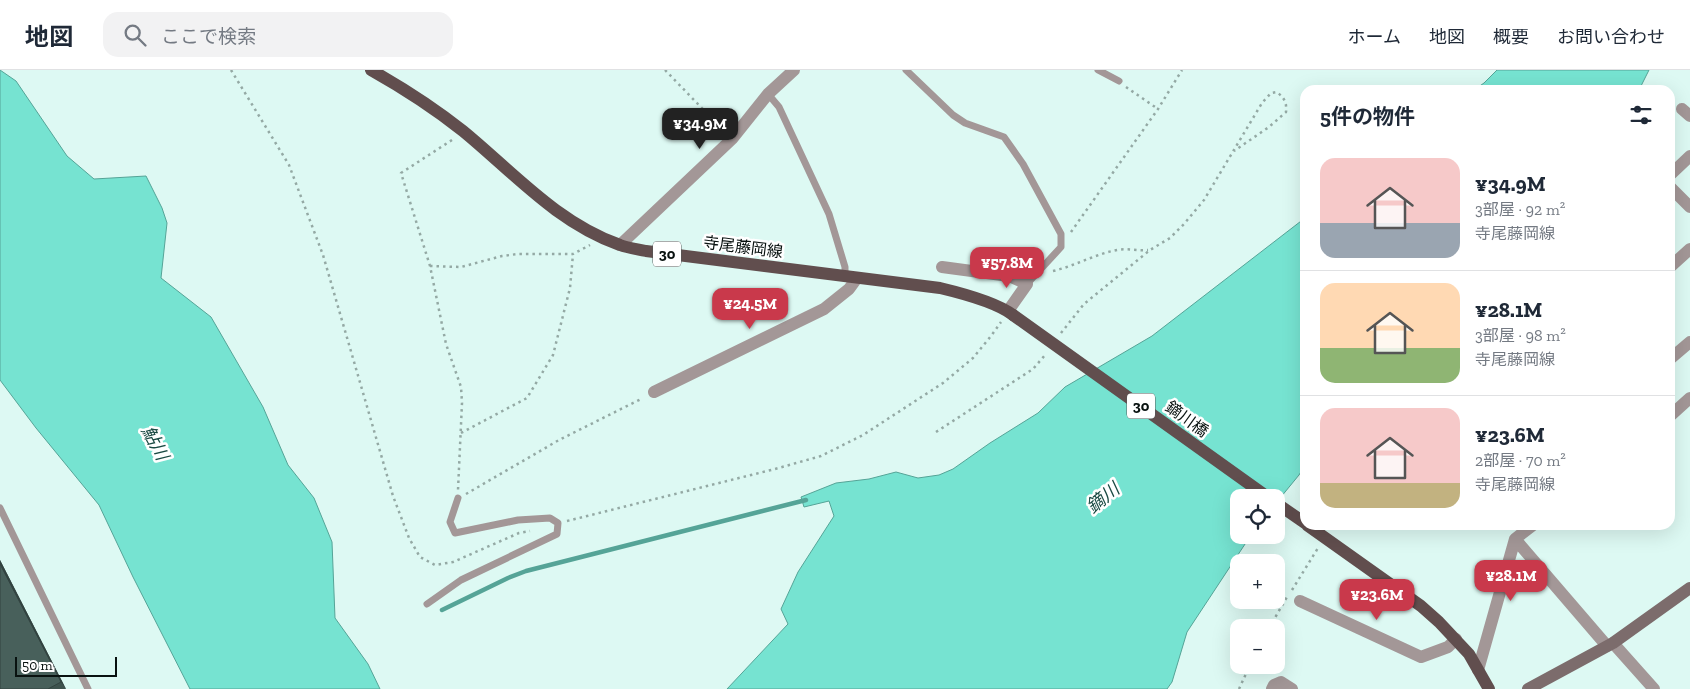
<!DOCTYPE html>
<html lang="ja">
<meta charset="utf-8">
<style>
:root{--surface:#fff;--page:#f2f2f3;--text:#1f2937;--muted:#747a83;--line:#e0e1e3;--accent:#c9394b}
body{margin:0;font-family:"Zilla Slab","Noto Sans JP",serif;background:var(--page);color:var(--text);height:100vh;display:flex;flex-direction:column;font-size:19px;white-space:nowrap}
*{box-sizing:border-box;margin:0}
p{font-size:16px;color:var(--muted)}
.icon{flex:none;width:28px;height:28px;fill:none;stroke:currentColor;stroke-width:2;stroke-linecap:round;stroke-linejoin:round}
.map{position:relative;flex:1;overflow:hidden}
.side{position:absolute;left:1300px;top:15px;width:375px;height:445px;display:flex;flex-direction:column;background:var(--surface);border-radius:15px;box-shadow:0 5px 20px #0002}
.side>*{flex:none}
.fabs{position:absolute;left:1230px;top:419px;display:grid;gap:10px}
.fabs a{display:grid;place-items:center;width:55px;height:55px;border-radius:10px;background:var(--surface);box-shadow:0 5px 20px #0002;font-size:25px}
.scale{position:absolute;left:15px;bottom:12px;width:102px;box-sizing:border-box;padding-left:5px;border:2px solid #091210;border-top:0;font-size:14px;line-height:18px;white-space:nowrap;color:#091210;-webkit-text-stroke:4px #fff;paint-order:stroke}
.price{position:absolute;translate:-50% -42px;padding:0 11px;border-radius:10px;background:var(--accent);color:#fff;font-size:16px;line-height:32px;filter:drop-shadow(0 1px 2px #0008)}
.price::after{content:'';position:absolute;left:50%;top:30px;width:15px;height:11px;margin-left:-8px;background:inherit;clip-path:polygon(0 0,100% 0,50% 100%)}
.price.current{background:#222;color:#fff}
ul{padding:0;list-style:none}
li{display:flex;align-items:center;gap:15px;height:125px;padding:0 20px}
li+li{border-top:1px solid var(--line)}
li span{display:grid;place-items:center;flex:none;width:140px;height:100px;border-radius:15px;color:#555}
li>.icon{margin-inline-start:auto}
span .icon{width:60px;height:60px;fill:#fffc;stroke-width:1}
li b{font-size:21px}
h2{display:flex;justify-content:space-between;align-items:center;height:60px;padding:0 20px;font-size:21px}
header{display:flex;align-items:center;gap:30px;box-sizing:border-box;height:70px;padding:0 25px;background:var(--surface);border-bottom:1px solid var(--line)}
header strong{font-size:24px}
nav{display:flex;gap:28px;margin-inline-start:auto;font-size:18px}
.search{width:350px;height:45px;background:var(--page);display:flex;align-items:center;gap:12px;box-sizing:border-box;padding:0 18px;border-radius:15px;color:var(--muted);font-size:19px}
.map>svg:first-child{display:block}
</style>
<header>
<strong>地図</strong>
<div class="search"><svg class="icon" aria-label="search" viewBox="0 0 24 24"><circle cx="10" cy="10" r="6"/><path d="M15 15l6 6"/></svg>ここで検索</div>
<nav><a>ホーム</a><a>地図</a><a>概要</a><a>お問い合わせ</a></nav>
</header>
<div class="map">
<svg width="1690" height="619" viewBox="0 0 1690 619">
<rect width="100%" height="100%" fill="#ddf9f3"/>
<path fill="#76e3d1" stroke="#55a497" d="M0,0L16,11L67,86L94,109L146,106L162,138L167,153L161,208L211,247L263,337L288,395L314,428L332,472L335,548L368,594L380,619H190L133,507L99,435L36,358L0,310Z
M1497,0H1649L1639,20H1474L1484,13Z
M1305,148V395L1299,405L1276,433V428H1239V465H1251L1187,562L1172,612L1167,619H727L788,554L781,539L798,502L834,446L829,431L804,437L801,427L836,413L869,409L896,402L918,408L939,405L953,399L990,373L1038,343L1065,317L1152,266Z"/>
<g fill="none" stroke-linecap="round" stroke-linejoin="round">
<path stroke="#55a497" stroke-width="4.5" d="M442,540L508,508L526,501L806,430"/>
<path stroke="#94a9a4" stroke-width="2.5" stroke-dasharray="2.5 4" stroke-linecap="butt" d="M231,0L289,95L323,185L393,426L409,468L420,487L435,495L453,492L519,463L530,461
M665,0L724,61
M1126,17L1158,39
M452,70L401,103L430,196L446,274L461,317L462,333L458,420
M1071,162L1158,39L1182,0
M430,196L461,197L502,186L518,184H573L590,175
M1053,201C1075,196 1095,184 1117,180C1128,178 1138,181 1148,180
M1061,263L1084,234L1150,180L1170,168L1184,154L1204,130L1262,33L1271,23L1277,22C1284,28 1287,32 1286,42L1269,57L1234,81
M936,362L1033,299L1046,284
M461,363L527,328L553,285L570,218L573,184
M466,424L559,370L643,328
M567,451L775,399L821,386L863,365L943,313L973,288L991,266L1001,252
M1292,520L1318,478
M1269,558L1287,527
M1239,619L1250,595"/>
<path stroke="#a39797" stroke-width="7" d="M906,0L953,45L965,53L1004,67L1023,94L1061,164V177L1027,214
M1098,0L1119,11
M768,24L779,37L829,144L845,197V206
M0,438L88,619
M427,534L461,510L557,464L558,453L550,448L518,450L455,463L450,452L458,428"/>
<path stroke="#a39797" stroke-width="12" d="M1682,39L1690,46
M1670,105L1690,86
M1670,117L1690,137
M620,175L732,69L768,24L794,0
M942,197L1009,206L1027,214L1008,241
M1670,197L1690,179
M1670,289L1690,272
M654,322L824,239L849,219L857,208
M1670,346L1690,328
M1515,469L1607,576
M1300,531L1421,587L1448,577L1456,569
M1613,573L1654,619
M1478,600L1515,469L1533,455
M1272,619L1274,615L1281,612L1292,619"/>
<path stroke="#7c6c6c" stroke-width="12" d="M1528,619L1613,573L1690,518"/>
<path stroke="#614e4e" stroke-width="12" d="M371,0C403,18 434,38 463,61C513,102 557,153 620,175C628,178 637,179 646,181L940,218C961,223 996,232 1013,245
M1276,433L1305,453
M1307,455L1421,536L1439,552L1469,584L1489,619"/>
<path stroke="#614e4e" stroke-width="12" d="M1013,245L1269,428"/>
</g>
<path fill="#3e534e" d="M0,490L66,619H0Z"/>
<path fill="#324340" d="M0,490L66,619L61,612L0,494Z"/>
<path fill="#48605b" stroke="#324340" d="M0,494L61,612L48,619H0Z"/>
<g text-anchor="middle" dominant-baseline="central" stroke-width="5" stroke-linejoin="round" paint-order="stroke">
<g fill="#fff" stroke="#535958" stroke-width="1">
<rect x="653" y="171.5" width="28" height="25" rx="4"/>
<rect x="1127" y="323.5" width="28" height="25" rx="4"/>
</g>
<g font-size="15" font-weight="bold" fill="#091210">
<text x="667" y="184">30</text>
<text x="1141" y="336">30</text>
</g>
<g font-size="16" fill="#091210" stroke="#fff">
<text transform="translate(743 177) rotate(7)">寺尾藤岡線</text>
<text transform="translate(1187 349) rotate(36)">鏑川橋</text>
</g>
<g font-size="18" font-style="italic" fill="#1a4a43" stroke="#fff">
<text transform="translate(155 373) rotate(62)">鮎川</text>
<text transform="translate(1103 428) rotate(-39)">鏑川</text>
</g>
</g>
</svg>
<div class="fabs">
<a><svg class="icon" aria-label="locate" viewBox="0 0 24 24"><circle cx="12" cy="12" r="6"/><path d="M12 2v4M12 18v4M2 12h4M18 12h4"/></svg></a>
<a>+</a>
<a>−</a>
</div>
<div class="scale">50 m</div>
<b class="price current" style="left:700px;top:80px">¥34.9M</b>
<b class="price" style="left:1007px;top:219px">¥57.8M</b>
<b class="price" style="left:750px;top:260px">¥24.5M</b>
<b class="price" style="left:1511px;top:532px">¥28.1M</b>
<b class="price" style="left:1377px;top:551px">¥23.6M</b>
<section class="side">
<h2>5件の物件<svg class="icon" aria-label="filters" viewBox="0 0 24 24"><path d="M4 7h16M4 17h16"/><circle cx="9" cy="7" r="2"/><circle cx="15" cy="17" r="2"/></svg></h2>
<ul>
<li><span style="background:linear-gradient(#f6c9c9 65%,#9aa5b1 0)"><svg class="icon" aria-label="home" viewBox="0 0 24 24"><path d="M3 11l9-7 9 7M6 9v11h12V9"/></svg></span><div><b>¥34.9M</b><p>3部屋 · 92 m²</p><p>寺尾藤岡線</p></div></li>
<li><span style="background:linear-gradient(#ffd9b3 65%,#8fb573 0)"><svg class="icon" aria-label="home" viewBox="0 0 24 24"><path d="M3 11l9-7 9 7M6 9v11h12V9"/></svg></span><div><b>¥28.1M</b><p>3部屋 · 98 m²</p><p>寺尾藤岡線</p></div></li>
<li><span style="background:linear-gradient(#f6c9c9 75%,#c2b280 0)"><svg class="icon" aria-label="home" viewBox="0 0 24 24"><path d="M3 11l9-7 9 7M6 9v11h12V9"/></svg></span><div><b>¥23.6M</b><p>2部屋 · 70 m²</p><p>寺尾藤岡線</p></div></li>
</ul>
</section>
</div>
